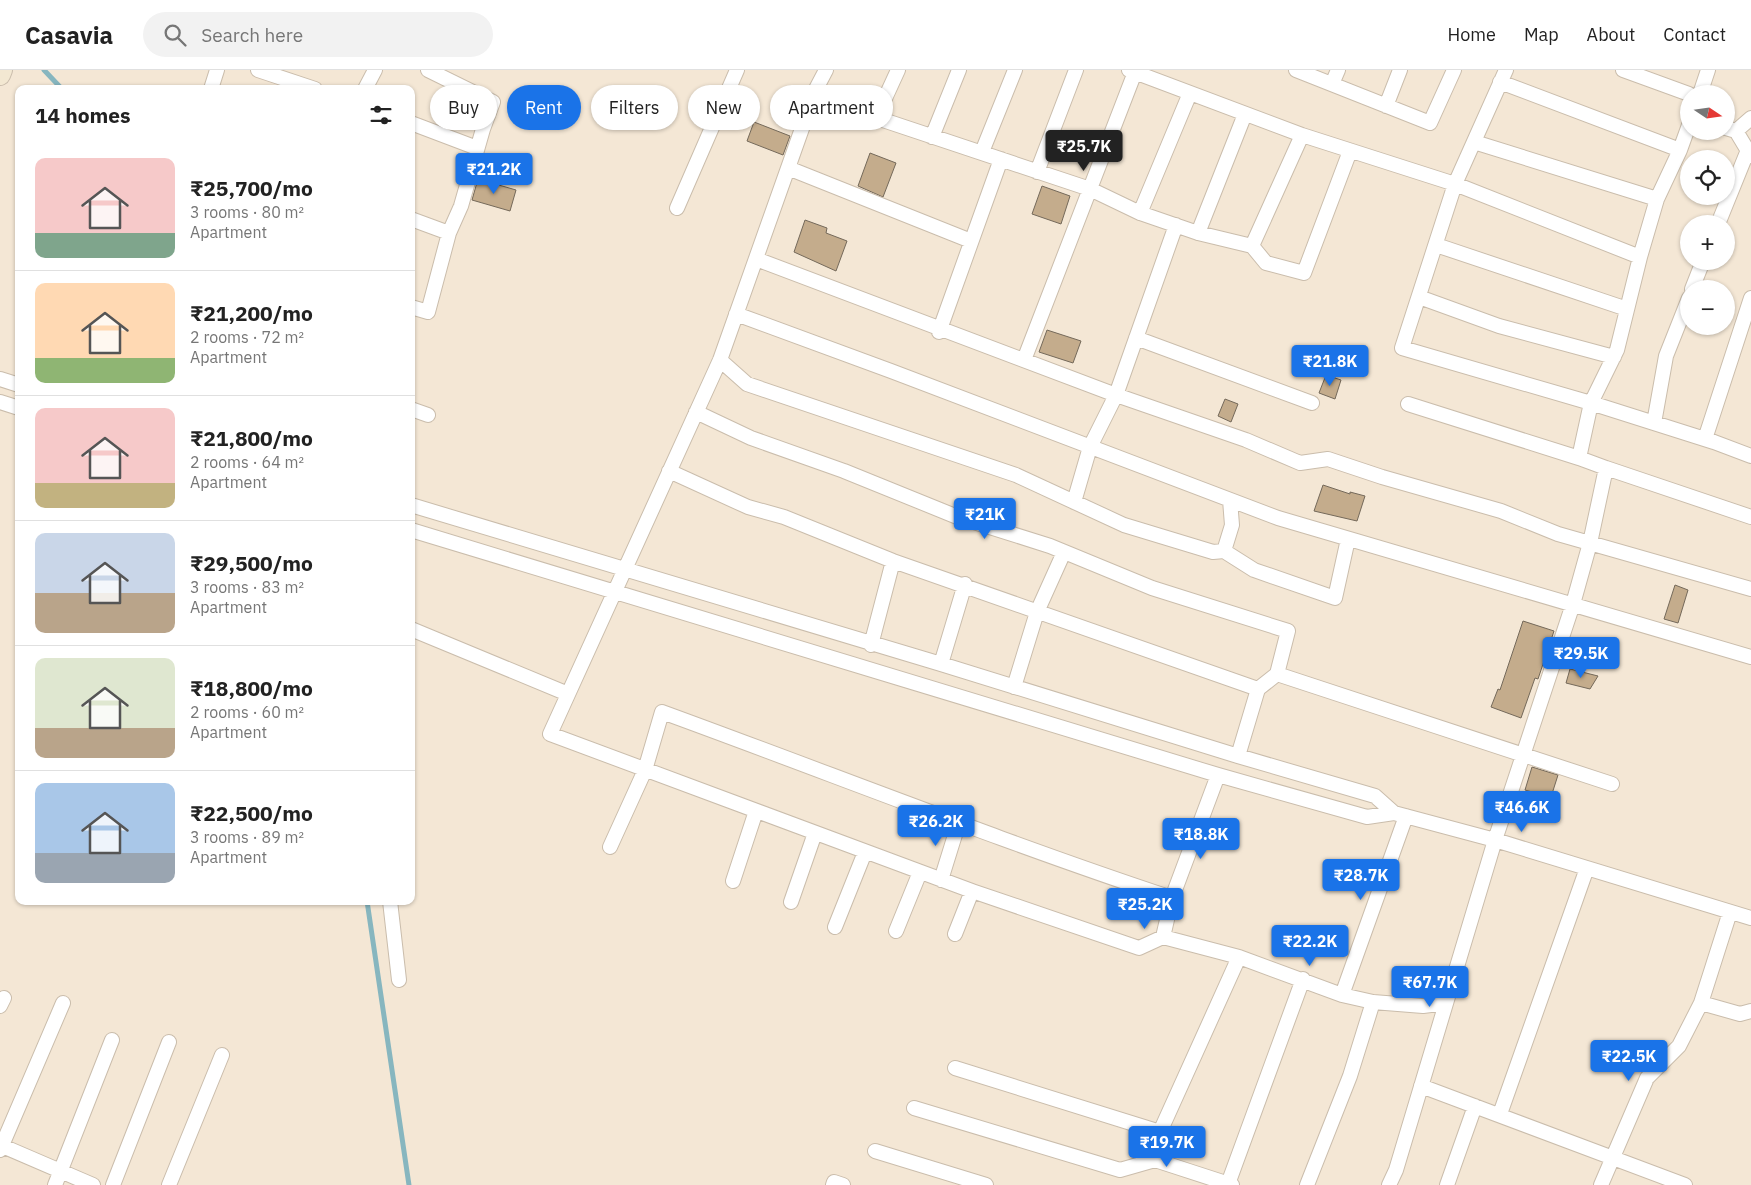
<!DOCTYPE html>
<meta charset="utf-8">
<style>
:root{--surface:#fff;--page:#f2f2f2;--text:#222;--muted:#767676;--line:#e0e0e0;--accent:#1a73e8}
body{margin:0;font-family:"IBM Plex Sans",sans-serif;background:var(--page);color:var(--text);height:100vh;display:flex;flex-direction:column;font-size:19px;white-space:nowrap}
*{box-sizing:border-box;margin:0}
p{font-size:16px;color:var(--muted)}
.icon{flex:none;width:28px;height:28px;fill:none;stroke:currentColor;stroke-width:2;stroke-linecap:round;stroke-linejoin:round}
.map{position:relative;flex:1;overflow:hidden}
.panel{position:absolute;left:15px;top:15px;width:400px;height:820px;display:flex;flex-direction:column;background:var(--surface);border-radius:10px;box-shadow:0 1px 4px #0004}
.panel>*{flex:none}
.banner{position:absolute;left:430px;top:15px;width:475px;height:45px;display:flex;gap:10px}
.needle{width:32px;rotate:103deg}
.controls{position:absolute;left:1680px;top:15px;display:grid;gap:10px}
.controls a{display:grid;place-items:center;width:55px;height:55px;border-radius:50%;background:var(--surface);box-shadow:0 1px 4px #0004;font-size:25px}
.price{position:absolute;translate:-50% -42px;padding:0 11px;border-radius:5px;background:var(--accent);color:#fff;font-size:16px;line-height:32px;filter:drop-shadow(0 1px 2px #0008)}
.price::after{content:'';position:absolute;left:50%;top:30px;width:15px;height:11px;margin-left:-8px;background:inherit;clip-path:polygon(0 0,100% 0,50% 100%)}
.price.active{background:#222;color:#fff}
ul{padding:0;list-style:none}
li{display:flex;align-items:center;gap:15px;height:125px;padding:0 20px}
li+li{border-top:1px solid var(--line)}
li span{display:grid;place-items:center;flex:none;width:140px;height:100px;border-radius:10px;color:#555}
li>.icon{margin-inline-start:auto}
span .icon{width:60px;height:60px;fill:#fffc;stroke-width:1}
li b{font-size:21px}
h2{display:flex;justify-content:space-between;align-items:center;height:60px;padding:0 20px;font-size:21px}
.chip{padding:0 18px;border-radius:22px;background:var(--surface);box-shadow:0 1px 4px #0004;font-size:18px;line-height:45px}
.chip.active{background:var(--accent);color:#fff}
header{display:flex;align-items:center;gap:30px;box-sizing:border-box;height:70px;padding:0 25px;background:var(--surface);border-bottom:1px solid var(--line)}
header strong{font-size:24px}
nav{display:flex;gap:28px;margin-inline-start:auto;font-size:18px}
.search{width:350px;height:45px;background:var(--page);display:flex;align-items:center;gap:12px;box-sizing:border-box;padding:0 18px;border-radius:28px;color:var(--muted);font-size:19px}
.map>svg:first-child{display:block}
</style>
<header>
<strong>Casavia</strong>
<div class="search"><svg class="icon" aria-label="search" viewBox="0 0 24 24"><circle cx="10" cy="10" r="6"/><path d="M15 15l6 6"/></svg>Search here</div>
<nav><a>Home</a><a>Map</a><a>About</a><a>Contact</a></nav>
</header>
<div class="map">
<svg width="1751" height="1115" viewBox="0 0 1751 1115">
<rect width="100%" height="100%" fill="#f4e7d5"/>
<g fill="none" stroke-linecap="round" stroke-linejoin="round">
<path stroke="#87b6bf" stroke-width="5" d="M44,0L62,19
M367,831L409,1115"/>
</g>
<path fill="#c4ac8c" stroke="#74695a" d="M754,52L790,66L783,85L747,71Z
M870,83L896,93L883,127L858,116Z
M478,109L516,120L510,141L472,130Z
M1042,116L1070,126L1061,154L1032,144Z
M805,150L827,158L826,163L847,171L836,201L794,182Z
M1047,260L1081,271L1073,293L1039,282Z
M1326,305L1341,310L1335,329L1319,323Z
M1225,329L1238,334L1231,352L1218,346Z
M1323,415L1350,424V422L1365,426L1357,451L1314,441Z
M1675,515L1688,520L1678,553L1664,549Z
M1523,551L1554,561L1538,609L1535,608L1521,648L1491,637L1498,619L1500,620Z
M1570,599L1598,606L1590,619L1566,613Z
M1532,697L1558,705L1551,727L1525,720Z"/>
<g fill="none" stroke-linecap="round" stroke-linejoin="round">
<g stroke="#cabdac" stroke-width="16">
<path id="street" d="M258,0L315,19
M826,0L816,19L720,290L550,664L972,821L1139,878L1163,867L1239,887L1342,925L1373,932L1423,936L1446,933
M1129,0L1302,65L1455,114L1506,0
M1296,0L1430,53L1454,0
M1623,0L1689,24
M1500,12L1680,80L1657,129
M1332,14L1338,0
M211,19L217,0
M365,19L375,0
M1700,24L1708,0
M814,27L1090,119L1140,143L1198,163L1252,176L1302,65
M1386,36L1400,0
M876,48L898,0
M411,53L477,78
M1726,58L1736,61L1751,86
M1736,61L1751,48
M932,67L959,0
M1474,72L1657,129L1640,187
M1680,80L1689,55
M982,82L1015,0
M788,98L971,171
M1037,102L1076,0
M677,138L737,0
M1140,143L1190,23
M411,149L449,163
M1718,154L1748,80
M1198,163L1245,44
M1436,175L1627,239
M1252,176L1266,193L1304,203L1350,81
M756,189L1116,325L1246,370L1300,393L1328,389L1382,407L1501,441L1558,464L1751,519
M1692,219L1703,191
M1419,227L1499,256L1614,287
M411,237L428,242L449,163L461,136L483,59L493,32L428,0
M736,244L891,301L1278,448L1751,587
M939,262L1001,89
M1136,268L1312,333
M720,290L747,314L1016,405L1124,455L1213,482L1224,481L1232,455L1230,430
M1024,290L1135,2
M0,309L19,315
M0,332L19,338
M1408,334L1579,388
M411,339L428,345
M696,342L751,368L844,401L955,446L1050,476L1152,518L1288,561L1277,604L1258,619L1238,686
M1654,353L1666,286L1689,228
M1705,369L1751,228
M1751,386L1714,372L1591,333L1617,280L1640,187L1455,114L1402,278L1591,333L1579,388L1606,398L1590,473L1573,534L1495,770L1751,848
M1606,398L1751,447
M669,401L748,437L784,447L893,491L1258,619
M1074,432L1090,377L1116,325L1176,155
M411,435L941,594L1238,686L1375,726L1394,743
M411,460L1218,705L1367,747L1394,743L1495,770L1396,1100L1389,1115
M1224,481L1254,500L1335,528L1348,469
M411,559L568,624
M871,575L893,491
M941,594L965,514
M1277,604L1612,714
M1014,617L1037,542L1064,482
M610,777L645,700L662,642C832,704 1000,771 1172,828
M941,810L959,752
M733,811L756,741
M390,831L399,910
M791,832L815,763
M1730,842L1701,933L1740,944L1751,941
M835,857L865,782
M896,861L920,802
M955,864L972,821
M1163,867L1172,828L1218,705
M1342,925L1406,746
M0,936L4,928
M1421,1016L1685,1115
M914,1038L1120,1100L1155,1090L1160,1062L955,998
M1500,1044L1587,798
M1160,1062L1239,887
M0,1075L93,1115
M0,1080L63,933
M875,1081L986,1115
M1155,1090L1232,1115
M1228,1114L1303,909
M55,1115L112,970
M113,1115L169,972
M169,1115L222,985
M833,1115L834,1112L843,1115
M1307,1115L1350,1006L1373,932
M1447,1115L1475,1036
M1601,1115L1647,1008L1679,976L1701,933"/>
</g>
<g stroke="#cabdac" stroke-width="22">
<path id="secondary" d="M0,5L2,0"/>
</g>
<use href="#street" stroke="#fff" stroke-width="14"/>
<use href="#secondary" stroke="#f3e8d2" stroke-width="20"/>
</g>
</svg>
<div class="controls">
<a><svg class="needle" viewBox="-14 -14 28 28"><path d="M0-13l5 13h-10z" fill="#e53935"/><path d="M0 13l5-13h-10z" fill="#767676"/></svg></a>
<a><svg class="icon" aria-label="locate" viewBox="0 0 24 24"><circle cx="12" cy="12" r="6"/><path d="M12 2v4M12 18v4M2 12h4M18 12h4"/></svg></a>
<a>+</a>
<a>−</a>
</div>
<b class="price active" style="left:1084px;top:102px">₹25.7K</b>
<b class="price" style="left:494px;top:125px">₹21.2K</b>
<b class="price" style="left:1330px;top:317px">₹21.8K</b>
<b class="price" style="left:985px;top:470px">₹21K</b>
<b class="price" style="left:1581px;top:609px">₹29.5K</b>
<b class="price" style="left:1522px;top:763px">₹46.6K</b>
<b class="price" style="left:936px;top:777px">₹26.2K</b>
<b class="price" style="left:1201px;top:790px">₹18.8K</b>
<b class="price" style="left:1361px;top:831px">₹28.7K</b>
<b class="price" style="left:1145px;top:860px">₹25.2K</b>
<b class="price" style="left:1310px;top:897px">₹22.2K</b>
<b class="price" style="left:1430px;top:938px">₹67.7K</b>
<b class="price" style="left:1629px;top:1012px">₹22.5K</b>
<b class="price" style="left:1167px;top:1098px">₹19.7K</b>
<div class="banner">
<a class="chip">Buy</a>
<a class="chip active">Rent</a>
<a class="chip">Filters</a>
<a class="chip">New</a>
<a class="chip">Apartment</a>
</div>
<section class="panel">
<h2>14 homes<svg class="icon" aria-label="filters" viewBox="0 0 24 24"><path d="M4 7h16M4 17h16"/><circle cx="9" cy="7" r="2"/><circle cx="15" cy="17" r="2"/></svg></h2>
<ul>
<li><span style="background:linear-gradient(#f6c9c9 75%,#7fa58c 0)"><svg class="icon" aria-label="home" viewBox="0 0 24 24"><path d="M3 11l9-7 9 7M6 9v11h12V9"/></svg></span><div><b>₹25,700/mo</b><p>3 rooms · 80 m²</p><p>Apartment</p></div></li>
<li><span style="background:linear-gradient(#ffd9b3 75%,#8fb573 0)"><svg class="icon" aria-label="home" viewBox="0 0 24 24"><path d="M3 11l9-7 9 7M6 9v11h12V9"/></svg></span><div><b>₹21,200/mo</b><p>2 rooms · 72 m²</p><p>Apartment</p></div></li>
<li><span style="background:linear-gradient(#f6c9c9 75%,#c2b280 0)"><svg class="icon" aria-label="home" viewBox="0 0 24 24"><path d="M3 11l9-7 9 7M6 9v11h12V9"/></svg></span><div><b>₹21,800/mo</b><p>2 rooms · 64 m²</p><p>Apartment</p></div></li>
<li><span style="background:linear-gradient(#c9d6e8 60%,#b9a48a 0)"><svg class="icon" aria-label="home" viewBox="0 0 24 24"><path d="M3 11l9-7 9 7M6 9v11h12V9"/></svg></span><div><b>₹29,500/mo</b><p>3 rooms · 83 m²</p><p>Apartment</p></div></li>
<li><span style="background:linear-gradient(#dfe7d0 70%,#b9a48a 0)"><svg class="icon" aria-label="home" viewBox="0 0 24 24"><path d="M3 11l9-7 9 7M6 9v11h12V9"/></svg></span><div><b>₹18,800/mo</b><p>2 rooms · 60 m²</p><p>Apartment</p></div></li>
<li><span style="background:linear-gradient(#a9c7e8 70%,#9aa5b1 0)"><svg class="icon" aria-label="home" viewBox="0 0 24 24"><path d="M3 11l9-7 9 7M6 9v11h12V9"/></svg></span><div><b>₹22,500/mo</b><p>3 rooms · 89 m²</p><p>Apartment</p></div></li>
</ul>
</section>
</div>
